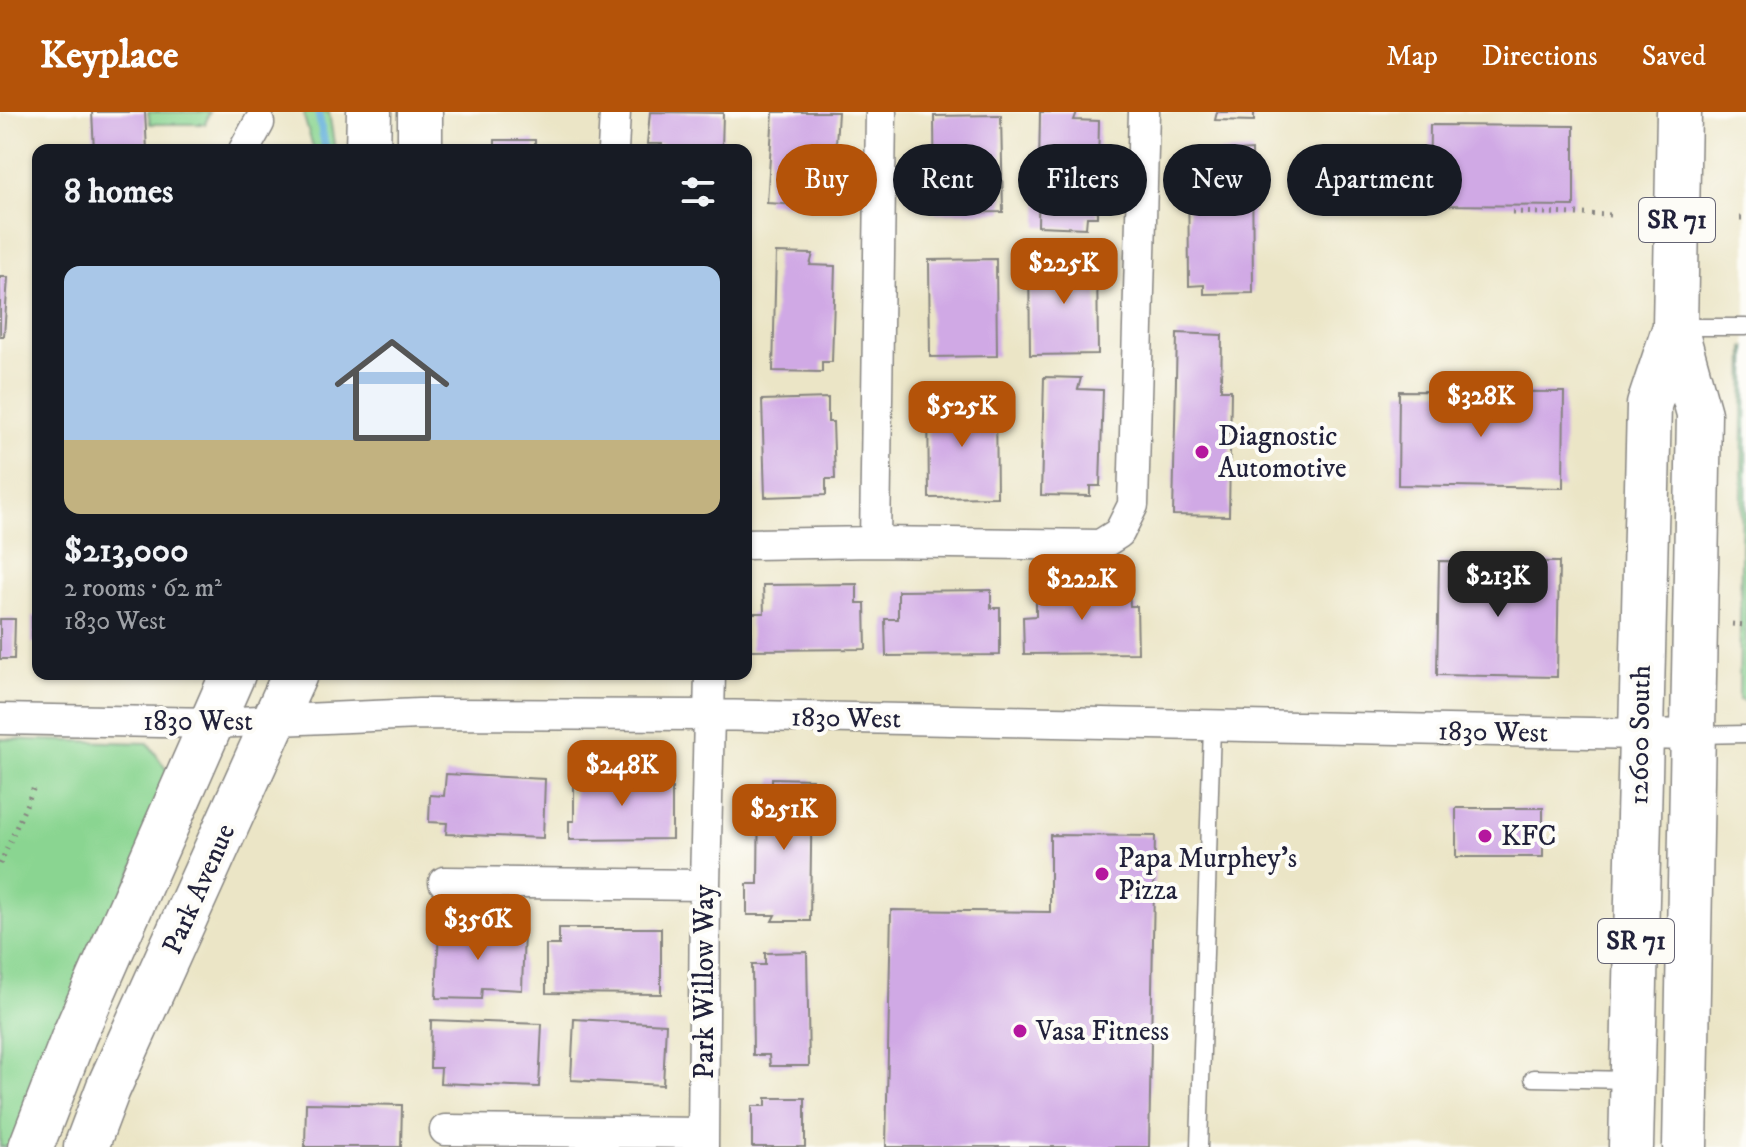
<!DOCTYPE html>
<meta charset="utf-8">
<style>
:root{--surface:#171b24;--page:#20242c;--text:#f1f3f6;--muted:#9ea1a6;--line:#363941;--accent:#b45309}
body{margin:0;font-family:"IM FELL DW Pica",serif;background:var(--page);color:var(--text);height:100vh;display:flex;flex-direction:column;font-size:30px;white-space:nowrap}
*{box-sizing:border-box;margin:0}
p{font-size:26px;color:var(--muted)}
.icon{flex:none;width:44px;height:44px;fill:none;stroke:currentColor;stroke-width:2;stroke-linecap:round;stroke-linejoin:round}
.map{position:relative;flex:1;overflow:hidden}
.details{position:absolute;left:32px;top:32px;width:720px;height:536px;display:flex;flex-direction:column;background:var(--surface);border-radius:16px;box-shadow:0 2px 6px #0004}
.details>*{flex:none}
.top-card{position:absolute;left:776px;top:32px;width:760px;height:72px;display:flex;gap:16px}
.price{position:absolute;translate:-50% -68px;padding:0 18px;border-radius:16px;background:var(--accent);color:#fff;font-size:26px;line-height:52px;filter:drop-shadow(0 2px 4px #0008)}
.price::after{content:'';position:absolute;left:50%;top:48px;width:24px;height:18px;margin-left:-12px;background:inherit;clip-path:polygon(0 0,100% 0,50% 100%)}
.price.current{background:#222;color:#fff}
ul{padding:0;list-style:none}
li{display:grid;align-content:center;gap:16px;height:424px;padding:0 32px}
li+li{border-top:2px solid var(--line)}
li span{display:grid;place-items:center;height:248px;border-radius:16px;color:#555}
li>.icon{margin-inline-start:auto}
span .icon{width:144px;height:144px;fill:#fffc;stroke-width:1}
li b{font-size:34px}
h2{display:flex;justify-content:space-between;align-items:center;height:96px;padding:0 32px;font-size:34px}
.chip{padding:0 28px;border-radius:36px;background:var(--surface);box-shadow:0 2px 6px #0004;font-size:28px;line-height:72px}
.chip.current{background:var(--accent);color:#fff}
header{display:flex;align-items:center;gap:48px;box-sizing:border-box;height:112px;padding:0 40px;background:var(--accent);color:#fff}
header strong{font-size:38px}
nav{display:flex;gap:44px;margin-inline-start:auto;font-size:28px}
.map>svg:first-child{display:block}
</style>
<header>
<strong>Keyplace</strong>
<nav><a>Map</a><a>Directions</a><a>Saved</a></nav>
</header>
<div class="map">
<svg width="1746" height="1035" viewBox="0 0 1746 1035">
<rect width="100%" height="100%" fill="#fdfcf7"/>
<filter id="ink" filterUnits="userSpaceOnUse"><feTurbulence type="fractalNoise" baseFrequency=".0125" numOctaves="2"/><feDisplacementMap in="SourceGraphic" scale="16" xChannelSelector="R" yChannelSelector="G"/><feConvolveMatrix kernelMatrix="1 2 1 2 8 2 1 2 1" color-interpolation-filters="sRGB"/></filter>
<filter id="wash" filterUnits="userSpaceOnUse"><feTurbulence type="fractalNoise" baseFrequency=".006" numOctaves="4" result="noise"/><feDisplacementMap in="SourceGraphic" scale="32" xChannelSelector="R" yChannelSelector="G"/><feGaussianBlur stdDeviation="1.8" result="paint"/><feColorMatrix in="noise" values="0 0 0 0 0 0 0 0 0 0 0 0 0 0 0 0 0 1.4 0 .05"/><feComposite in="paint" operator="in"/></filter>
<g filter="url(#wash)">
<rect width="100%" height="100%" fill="#ebe5c6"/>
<path fill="#8ad591" stroke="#567c66" stroke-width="2" d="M148,0H210L205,12H150Z
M305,0H329L335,38H314L304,5Z
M1744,235H1746V590L1739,588Z
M0,627L148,631L173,667L11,1035H0Z"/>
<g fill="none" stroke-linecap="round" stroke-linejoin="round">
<path stroke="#60afda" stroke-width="8" d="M318,0L326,38"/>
</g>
<g id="blocks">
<path fill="#d0a9e5" d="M92,0H145L147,38H94Z
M650,0L723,1L722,38H662V32H647Z
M773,0H838L832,95L767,91Z
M1040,0H1077L1074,8L1099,9L1097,105H1087L1086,116L1038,114Z
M1217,0H1254V9L1215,8Z
M1001,3L1003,100L935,101L934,4Z
M1430,13L1574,14V94L1429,93Z
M495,28H535V38H495Z
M1252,38L1253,181L1204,182V173L1189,174L1188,42Z
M776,141L813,142L810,153L835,154L832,250H822V260L773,259Z
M1097,145L1098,242L1030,243L1029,146Z
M996,147L997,244L930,245L929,148Z
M0,165H8L4,224H0Z
M1177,221L1222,223L1221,278H1231L1229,404L1173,403Z
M1044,265L1081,266L1078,277L1103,278L1100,374H1090V384L1041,383Z
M1399,279L1564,280L1563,376L1398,373Z
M828,286V310H833L835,367H826V383L765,385L762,288Z
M928,289H996L997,385L929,386Z
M1439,449L1559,450L1557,565L1437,563Z
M857,472V491H865L866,537L751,538L750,501H764L763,473Z
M1129,476L1130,494H1137L1138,541L1024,542L1023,505L1036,504V477Z
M991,478V496H1000V543L886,544L885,507H898V479Z
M32,504H38V531H32Z
M0,507H15L14,547H0Z
M446,662L545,667L543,726L446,722L447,711L429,710L430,683L444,684Z
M672,663V727L569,728V709H574V664Z
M772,666L812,667L810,809H772L775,803H747V772H758L759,674L772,675Z
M1456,696H1543V745H1456Z
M1050,723L1155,724L1149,1035H886L891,798L1050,800Z
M439,816L524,819L522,878L482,876L481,887L436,886Z
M559,816H661V882L546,881V833H559Z
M807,840L809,954H770L769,943H753L752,853H765V841Z
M574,907L666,912L663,973L571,968Z
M431,908L542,912L539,975L440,971L441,956H430Z
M766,986H805V1035H752V994H766Z
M306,991L402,993L401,1035H305Z"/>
</g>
</g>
<g filter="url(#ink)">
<use href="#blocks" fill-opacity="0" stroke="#868480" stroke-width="2"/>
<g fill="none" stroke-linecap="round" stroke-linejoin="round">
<g stroke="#868480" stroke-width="19">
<path id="lane" d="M1676,215H1746
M1696,623L1746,622
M1533,966L1631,968
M1199,1035L1212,614"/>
</g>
<g stroke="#868480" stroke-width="33">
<path id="street" d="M244,38L259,11
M613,38L615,0
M875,430L881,0
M746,432L875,430L1100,433L1119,421L1133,393L1144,0
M0,607L213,611L419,602L708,603L1691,623
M444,770L705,773
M445,1018L703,1021
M703,1035L705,773L710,562"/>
</g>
<g stroke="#868480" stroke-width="47">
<path id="secondary" d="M368,38L369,0
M420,38V0
M31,1035L74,924L233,562
M86,1035L108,977L295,562"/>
</g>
<g stroke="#868480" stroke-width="47">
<path id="primary" d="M1679,0L1675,215L1699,302L1685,1035
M1631,1035L1649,293L1675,215"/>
</g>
<path stroke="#868480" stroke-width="5" stroke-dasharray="2 6" stroke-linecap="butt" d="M1512,100L1614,103
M1740,106H1746
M1732,512L1746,513
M0,752L35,673"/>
<use href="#lane" stroke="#fff" stroke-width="16"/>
<use href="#street" stroke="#fff" stroke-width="30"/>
<use href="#secondary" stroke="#fff" stroke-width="44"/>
<use href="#primary" stroke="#fff" stroke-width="44"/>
</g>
</g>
<g fill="#b5179e" stroke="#fdfcf7" stroke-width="3">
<circle cx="1202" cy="340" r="8"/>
<circle cx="1485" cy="724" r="8"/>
<circle cx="1102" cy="762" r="8"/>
<circle cx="1020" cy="919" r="8"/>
</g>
<g text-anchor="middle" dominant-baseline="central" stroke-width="8" stroke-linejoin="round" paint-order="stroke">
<g fill="#fdfcf7" stroke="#646373" stroke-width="2">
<rect x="1639" y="86" width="76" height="44" rx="6"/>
<rect x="1598" y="807" width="76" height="44" rx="6"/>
</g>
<g font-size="26" font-weight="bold" fill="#22223b">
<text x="1677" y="108">SR 71</text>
<text x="1636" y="829">SR 71</text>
</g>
<g font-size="28" fill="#22223b" stroke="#fdfcf7" text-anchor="start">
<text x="1218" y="324">Diagnostic<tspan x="1218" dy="32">Automotive</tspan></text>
<text x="1501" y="724">KFC</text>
<text x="1118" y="746">Papa Murphey's<tspan x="1118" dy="32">Pizza</tspan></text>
<text x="1036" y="919">Vasa Fitness</text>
</g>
<g font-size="28" fill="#22223b" stroke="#fdfcf7">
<text transform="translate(846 606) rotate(1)">1830 West</text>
<text x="198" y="609">1830 West</text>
<text transform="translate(1493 620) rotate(1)">1830 West</text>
<text transform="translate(1640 623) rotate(-89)">12600 South</text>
<text transform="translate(199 777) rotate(-66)">Park Avenue</text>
<text transform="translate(704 870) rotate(-90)">Park Willow Way</text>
</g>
</g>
</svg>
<b class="price" style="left:1064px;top:194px">$225K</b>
<b class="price" style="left:1481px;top:327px">$328K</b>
<b class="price" style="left:962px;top:337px">$525K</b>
<b class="price current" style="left:1498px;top:507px">$213K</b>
<b class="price" style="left:1082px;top:510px">$222K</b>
<b class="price" style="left:622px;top:696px">$248K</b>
<b class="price" style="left:784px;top:740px">$251K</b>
<b class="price" style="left:478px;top:850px">$356K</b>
<div class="top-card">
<a class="chip current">Buy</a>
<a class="chip">Rent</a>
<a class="chip">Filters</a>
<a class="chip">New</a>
<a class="chip">Apartment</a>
</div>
<section class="details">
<h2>8 homes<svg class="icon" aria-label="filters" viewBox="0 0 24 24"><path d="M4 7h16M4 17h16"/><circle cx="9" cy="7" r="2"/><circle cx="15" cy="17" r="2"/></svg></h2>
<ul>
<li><span style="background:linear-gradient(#a9c7e8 70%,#c2b280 0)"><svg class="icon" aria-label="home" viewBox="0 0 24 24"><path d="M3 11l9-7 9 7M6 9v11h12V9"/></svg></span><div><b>$213,000</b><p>2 rooms · 62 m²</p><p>1830 West</p></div></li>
</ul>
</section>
</div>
